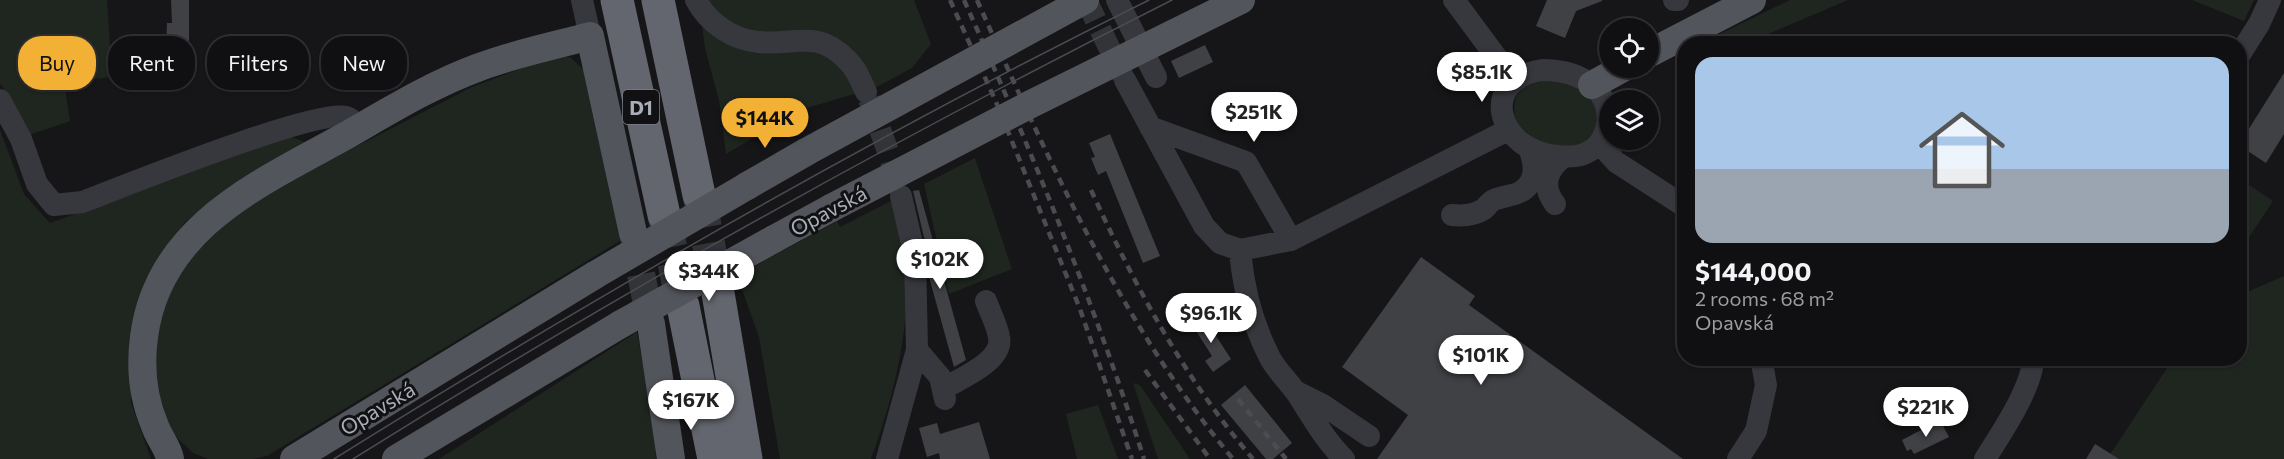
<!DOCTYPE html>
<meta charset="utf-8">
<style>
:root{--surface:#101012;--page:#1e1e20;--text:#f1f3f6;--muted:#9c9d9f;--line:#303032;--accent:#f2b134}
body{margin:0;font-family:Commissioner,sans-serif;background:var(--page);color:var(--text);height:100vh;display:flex;flex-direction:column;font-size:22px;white-space:nowrap}
*{box-sizing:border-box;margin:0}
p{font-size:20px;color:var(--muted)}
.icon{flex:none;width:33px;height:33px;fill:none;stroke:currentColor;stroke-width:2;stroke-linecap:round;stroke-linejoin:round}
.map{position:relative;flex:1;overflow:hidden}
.sheet{position:absolute;left:1677px;top:36px;width:570px;height:330px;display:flex;flex-direction:column;background:var(--surface);border-radius:24px;box-shadow:0 2px 4px #0004,0 0 0 2px var(--line)}
.sheet>*{flex:none}
.banner{position:absolute;left:18px;top:36px;width:570px;height:54px;display:flex;gap:12px}
.tools{position:absolute;left:1599px;top:18px;display:grid;gap:12px}
.tools a{display:grid;place-items:center;width:60px;height:60px;border-radius:50%;background:var(--surface);box-shadow:0 2px 4px #0004,0 0 0 2px var(--line);font-size:30px}
.price{position:absolute;translate:-50% -51px;padding:0 14px;border-radius:21px;background:#fff;color:#222;font-size:20px;line-height:39px;filter:drop-shadow(0 2px 3px #0008)}
.price::after{content:'';position:absolute;left:50%;top:36px;width:18px;height:14px;margin-left:-9px;background:inherit;clip-path:polygon(0 0,100% 0,50% 100%)}
.price.active{background:var(--accent);color:#111}
ul{padding:0;list-style:none}
li{display:grid;align-content:center;gap:12px;height:318px;padding:0 18px}
li+li{border-top:2px solid var(--line)}
li span{display:grid;place-items:center;height:186px;border-radius:18px;color:#555}
li>.icon{margin-inline-start:auto}
span .icon{width:108px;height:108px;fill:#fffc;stroke-width:1}
li b{font-size:26px}
.tag{padding:0 21px;border-radius:24px;background:var(--surface);box-shadow:0 2px 4px #0004,0 0 0 2px var(--line);font-size:21px;line-height:54px}
.tag.active{background:var(--accent);color:#111}
.map>svg:first-child{display:block}
</style>
<div class="map">
<svg width="2284" height="459" viewBox="0 0 2284 459">
<rect width="100%" height="100%" fill="#161618"/>
<path fill="#1e261f" d="M0,0H107L112,77L64,82L70,121L29,135L8,94L0,84Z
M699,0H914L931,44L912,68L875,88L800,110L726,154L719,101L705,48Z
M1790,0H1848L1747,43H1701Z
M2192,0H2254L2244,21Z
M554,56L570,57L586,72L623,239L267,456L253,459H208L193,453L169,430L157,402L155,328L167,289L209,231L328,156L361,144L472,87Z
M1542,80L1560,81L1576,87L1594,102L1598,113L1595,131L1582,144L1564,147L1539,142L1516,124C1511,96 1516,88 1542,80Z
M0,130L24,194L50,223L289,136L305,142L246,178L185,222L145,281L132,334L131,403L151,459H0Z
M975,158L1012,269L949,294L924,184Z
M2240,179L2273,201L2240,251Z
M893,200C897,216 903,233 905,250C913,320 895,394 871,459H780L759,337L737,276L837,221L840,227Z
M2284,276V459H2107L2173,359L2240,358V295Z
M637,332L654,424L656,459H439Z
M1133,383L1140,385L1190,459H1158Z
M1098,405L1118,459H1077L1066,414Z"/>
<path fill="#404145" d="M171,0H189V50H166L167,23H172Z
M1547,0H1602V1L1576,11L1565,38L1536,26Z
M1205,45L1213,62L1179,78L1171,61Z
M2284,73V134L2266,163L2240,146V143Z
M1110,134L1160,256L1143,263L1106,171L1098,175L1091,158L1095,157L1089,143Z
M919,190L966,360L954,367L929,277L928,254L913,191Z
M1421,257L1475,296L1469,305L1683,459H1377L1408,415L1342,367Z
M1203,316L1231,359L1213,372L1205,361L1212,356L1191,323Z
M1245,385L1292,443L1273,459H1266L1221,405Z
M1940,420L1949,437L1914,454L1911,449L1907,451L1902,440Z
M979,422L990,459H940L939,453L927,457L919,428L937,423L940,434Z
M2095,444L2119,459H2086Z"/>
<g fill="none" stroke-linecap="round" stroke-linejoin="round">
<path stroke="#333438" stroke-width="22" stroke-dasharray="22 11" stroke-linecap="butt" d="M1086,0L1123,76
M869,99L890,157L899,190"/>
<path stroke="#333438" stroke-width="28" stroke-dasharray="28 14" stroke-linecap="butt" d="M633,233L651,324"/>
<path stroke="#333438" stroke-width="33" stroke-dasharray="33 16" stroke-linecap="butt" d="M699,195L717,287
M664,215L683,306"/>
<path stroke="#37383d" stroke-width="22" d="M582,0L590,36
M696,0C708,23 733,40 759,42C794,46 816,28 847,60C856,68 861,81 866,92
M1117,0L1156,77
M1454,0L1514,81
M1674,0H1678
M2240,54L2259,24L2270,0
M1542,70C1560,70 1579,74 1593,86C1615,105 1612,142 1584,154C1576,157 1566,157 1557,156C1497,151 1477,80 1542,70Z
M1125,80L1204,226L1220,243L1240,250L1291,240L1508,130
M0,100L21,139L37,184L54,205L82,202C122,187 317,108 346,117C351,118 357,124 361,127
M1150,127L1246,162L1291,240
M1599,143L1616,162L1684,206
M1555,204C1542,187 1546,172 1561,159
M1452,215C1462,216 1475,215 1484,209C1488,206 1489,202 1494,200C1503,196 1514,196 1522,191C1537,181 1535,163 1529,149
M1240,250C1243,287 1253,325 1270,358C1277,371 1289,382 1298,395C1312,417 1325,440 1344,459
M917,350L940,377L945,399
M943,389C961,378 1004,361 999,337C997,325 990,312 986,301
M1297,392L1323,405L1369,436
M887,459L917,350L915,257L901,196
M1738,459L1756,431L1766,385L1761,358
M1985,459C2000,435 2033,387 2033,358"/>
<path stroke="#53555c" stroke-width="28" d="M1648,54L1752,0
M1592,85L1623,68
M747,186L806,152
M774,239L831,208
M651,324L671,459
M170,459C168,447 159,438 155,426C143,398 140,367 144,337C158,226 261,183 347,135C389,111 431,85 477,68C513,54 553,46 590,36L633,233
M294,459L595,275
M396,459L621,324"/>
<path stroke="#63666e" stroke-width="33" d="M617,0L664,215
M658,0L699,195
M717,287L746,459
M683,306L714,459"/>
<path stroke="#4a4c52" stroke-width="1.5" d="M334,459C599,294 870,138 1149,0
M353,459C618,293 892,141 1172,0"/>
<path stroke="#4a4c52" stroke-width="4.5" stroke-dasharray="8 6" stroke-linecap="butt" d="M950,0L996,102L1080,309L1132,459
M964,0C1031,150 1094,302 1144,459
M977,0C1048,159 1121,324 1233,459
M1091,190C1135,286 1184,378 1253,459
M1145,370L1210,459
M1238,399L1286,459"/>
<path stroke="#53555c" stroke-width="28" d="M806,152L1085,0
M831,208L1031,104L1241,0
M595,275L747,186
M621,324L774,239"/>
</g>
<g text-anchor="middle" dominant-baseline="central" stroke-width="6" stroke-linejoin="round" paint-order="stroke">
<rect fill="#111113" stroke="#7b7e86" stroke-width="1.5" x="623" y="90" width="36" height="34" rx="4.5"/>
<g font-size="20" font-weight="bold" fill="#a8adb8">
<text x="641" y="107">D1</text>
</g>
<g font-size="21" fill="#a8adb8" stroke="#111113">
<text transform="translate(828 210) rotate(-28)">Opavská</text>
<text transform="translate(377 408) rotate(-31)">Opavská</text>
</g>
</g>
</svg>
<div class="tools">
<a><svg class="icon" aria-label="locate" viewBox="0 0 24 24"><circle cx="12" cy="12" r="6"/><path d="M12 2v4M12 18v4M2 12h4M18 12h4"/></svg></a>
<a><svg class="icon" aria-label="layers" viewBox="0 0 24 24"><path d="M12 4l9 5-9 5-9-5zM3 14l9 5 9-5"/></svg></a>
</div>
<b class="price" style="left:1482px;top:103px">$85.1K</b>
<b class="price" style="left:1254px;top:143px">$251K</b>
<b class="price active" style="left:765px;top:149px">$144K</b>
<b class="price" style="left:940px;top:290px">$102K</b>
<b class="price" style="left:709px;top:302px">$344K</b>
<b class="price" style="left:1211px;top:344px">$96.1K</b>
<b class="price" style="left:1481px;top:386px">$101K</b>
<b class="price" style="left:691px;top:431px">$167K</b>
<b class="price" style="left:1926px;top:438px">$221K</b>
<div class="banner">
<a class="tag active">Buy</a>
<a class="tag">Rent</a>
<a class="tag">Filters</a>
<a class="tag">New</a>
</div>
<section class="sheet">
<ul>
<li><span style="background:linear-gradient(#a9c7e8 60%,#9aa5b1 0)"><svg class="icon" aria-label="home" viewBox="0 0 24 24"><path d="M3 11l9-7 9 7M6 9v11h12V9"/></svg></span><div><b>$144,000</b><p>2 rooms · 68 m²</p><p>Opavská</p></div></li>
</ul>
</section>
</div>
